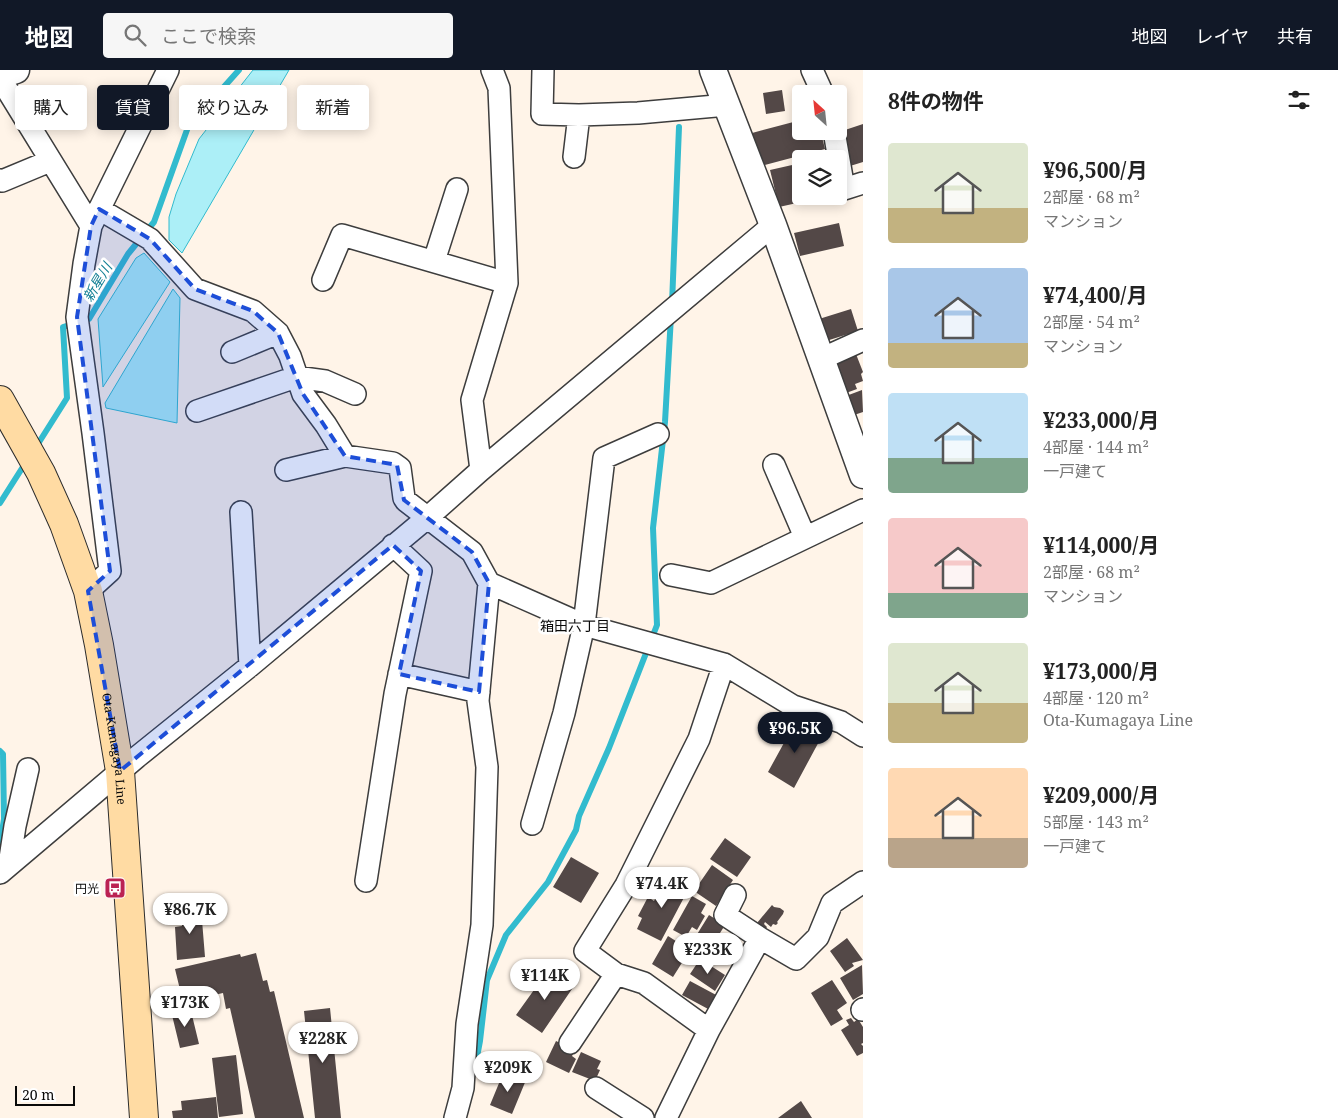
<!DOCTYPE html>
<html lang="ja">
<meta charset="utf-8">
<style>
:root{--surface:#fff;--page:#f6f6f6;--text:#222;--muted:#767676;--accent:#111827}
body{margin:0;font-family:"Noto Serif","Noto Sans JP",serif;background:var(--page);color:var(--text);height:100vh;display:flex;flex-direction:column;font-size:19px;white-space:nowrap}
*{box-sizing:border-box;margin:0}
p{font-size:16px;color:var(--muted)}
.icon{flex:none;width:28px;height:28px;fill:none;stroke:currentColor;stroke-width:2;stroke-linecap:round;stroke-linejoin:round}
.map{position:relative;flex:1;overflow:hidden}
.drawer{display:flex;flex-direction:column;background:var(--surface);width:475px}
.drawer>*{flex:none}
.hud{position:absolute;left:15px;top:15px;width:475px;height:45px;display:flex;gap:10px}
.needle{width:32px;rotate:333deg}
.fabs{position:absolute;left:792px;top:15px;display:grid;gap:10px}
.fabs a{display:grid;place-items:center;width:55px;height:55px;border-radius:5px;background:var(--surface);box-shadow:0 2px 12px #0003;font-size:25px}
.scale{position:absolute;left:15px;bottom:12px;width:60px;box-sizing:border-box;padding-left:5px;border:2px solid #0a0a0a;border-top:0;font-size:14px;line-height:18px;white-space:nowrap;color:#0a0a0a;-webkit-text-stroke:4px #fff;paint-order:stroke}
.price{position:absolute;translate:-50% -42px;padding:0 11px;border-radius:18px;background:#fff;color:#222;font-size:16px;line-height:32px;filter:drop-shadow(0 1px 2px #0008)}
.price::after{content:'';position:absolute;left:50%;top:30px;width:15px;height:11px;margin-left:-8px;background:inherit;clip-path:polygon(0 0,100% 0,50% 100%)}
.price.on{background:var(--accent);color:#fff}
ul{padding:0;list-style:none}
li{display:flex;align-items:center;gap:15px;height:125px;padding:0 25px}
li span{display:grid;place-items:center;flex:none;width:140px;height:100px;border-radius:5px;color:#555}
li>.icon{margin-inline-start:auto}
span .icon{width:60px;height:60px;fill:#fffc;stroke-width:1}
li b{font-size:21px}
h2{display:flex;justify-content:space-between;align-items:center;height:60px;padding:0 25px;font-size:21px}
.tag{padding:0 18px;border-radius:5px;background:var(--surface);box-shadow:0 2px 12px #0003;font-size:18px;line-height:45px}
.tag.on{background:var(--accent);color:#fff}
header{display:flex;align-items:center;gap:30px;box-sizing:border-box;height:70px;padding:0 25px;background:var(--accent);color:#fff}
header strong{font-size:24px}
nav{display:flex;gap:28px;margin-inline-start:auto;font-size:18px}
.search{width:350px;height:45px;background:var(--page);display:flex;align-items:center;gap:12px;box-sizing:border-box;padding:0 18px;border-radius:5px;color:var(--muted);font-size:19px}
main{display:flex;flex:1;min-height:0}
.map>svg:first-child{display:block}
</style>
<header>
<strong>地図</strong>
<div class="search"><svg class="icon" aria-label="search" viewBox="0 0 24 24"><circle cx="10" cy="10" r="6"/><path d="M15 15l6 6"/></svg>ここで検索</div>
<nav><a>地図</a><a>レイヤ</a><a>共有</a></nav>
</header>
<main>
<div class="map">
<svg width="863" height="1048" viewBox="0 0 863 1048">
<rect width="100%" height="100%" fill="#fff4e8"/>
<path fill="#aceff7" stroke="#32bbce" d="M253,0H289L182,183L169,170V147L176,124L199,69Z
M144,183L170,212L103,317L98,249L136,188Z
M173,219L180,228L177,353L106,338L105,333Z"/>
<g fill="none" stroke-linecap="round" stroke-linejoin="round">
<path stroke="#32bbce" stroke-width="6" d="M672,234L679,57
M36,377L67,328L63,257L89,249L128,184L154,152L188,57L239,0
M0,433L26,392
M0,681L3,684L4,749L0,775
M474,1003L480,971L487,910L506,865L548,812L576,760L579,746L609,678L657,555L653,458L665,352L671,246"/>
</g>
<path fill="#534847" d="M782,20L785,41L766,44L763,23Z
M801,50V61H829L830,65L822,67L825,79L761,96L752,63Z
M863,54V92L850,96L839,62Z
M801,93V126L824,127L779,137L770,100Z
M839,153L844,176L800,186L794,163Z
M851,239L858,261L826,271L819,249Z
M854,279L863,302L861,304L863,311L855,314L857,319L846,323L834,292Z
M862,320L863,342L854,345L846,326Z
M796,651L822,666L794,718L768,702Z
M725,768L751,787L737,807L710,789Z
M571,787L599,803L581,833L553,817Z
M712,795L733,810L716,836L694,821Z
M667,807L689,818L661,871L637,859L642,848L638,846L648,827L654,831Z
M692,826L706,834L701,843L705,846L697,860L692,857L686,867L673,860Z
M772,835L774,837L780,838L784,841L783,844L777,852L778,853L776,855L773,854L771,857L765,852L764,854L767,857L765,860L757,853Z
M201,838L205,887L177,890L175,857L182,856L181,839Z
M709,845L725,855L707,884L691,874Z
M668,866L690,880L673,907L652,894Z
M847,868L863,890L852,893L854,896L845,902L830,881Z
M256,883L263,911L267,910L270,922L274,921L304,1048H255L230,938L226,939L223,923L183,932L175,899L240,884L241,887Z
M700,889L725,905L715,921L690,904Z
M862,895L863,924L853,930L840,908Z
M549,899L574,916L542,963L516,945Z
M832,910L847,933L837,940L843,949L831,956L811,923Z
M690,911L718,926L710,940L682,925Z
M190,937L199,974L180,978L171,941Z
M330,938L341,1048H315L304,941Z
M851,948L854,952L858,949L863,957V973L861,974L863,976V983L857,986L841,960L849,955L846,950Z
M556,971L575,980L572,986L576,989L569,1003L546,992Z
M581,982L601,991L597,999L600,1000L595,1011L572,1002Z
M236,985L243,1044L219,1047L212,988Z
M504,1001L526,1010L512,1044L490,1035Z
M216,1027L218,1048H173L172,1041L182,1040L181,1031Z
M801,1031L812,1048H778Z"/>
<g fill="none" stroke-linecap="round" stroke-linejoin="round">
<g stroke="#3d3d3d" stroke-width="24">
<path id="minor" d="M492,0L499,18L507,213
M543,0L542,44L579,45L638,43L727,35
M812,0L823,24
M0,8L91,156
M834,61L844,119L863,113
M574,87L579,45
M0,110L2,111L50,91
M99,139L150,169L195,219L253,241L278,263L290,286L303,324L326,355L345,386L393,393L400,398L404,428L406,431L472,482L489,513L584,555L724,594L793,636L841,652L863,666
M434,191L457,119
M323,210L342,165L507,213L472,330L481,400
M232,282L278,263
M821,289L863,270
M197,341L296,307L325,311L355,324
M774,395L805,467
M286,400L345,386
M241,442L250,596
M671,505L711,513L863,440
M88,521L110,501L93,363L77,247L84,194L91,156L168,0
M724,594L699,669L626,815L585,881L616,904L644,913L709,960L760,868L796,889L818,867L832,833L863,812
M399,604L479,622
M532,754L564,643L584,555L604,388L658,364
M9,795L15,756L28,699
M0,803L137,687L250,596L427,448L481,400L773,155
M366,811L395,624L421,501L393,475
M735,825L725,845L760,868
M862,940L863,939
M570,973L616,904
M596,1018L643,1048
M455,1048L463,1018L467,954L482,855L487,697L478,631L489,513
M666,1048L709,960"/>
</g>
<g stroke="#3d3d3d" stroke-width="29">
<path id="tertiary" d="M713,0L773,155L863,405
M0,5L16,0"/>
</g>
<g stroke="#2c2c2c" stroke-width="30">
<g id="secondary">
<path id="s1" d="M0,330L41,403L64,454L88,521L99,575L120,701L144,1048"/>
</g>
</g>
<use href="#minor" stroke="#fff" stroke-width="21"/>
<use href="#tertiary" stroke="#fff" stroke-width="26"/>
<use href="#secondary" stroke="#ffdba3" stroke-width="28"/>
</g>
<path fill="#1d4ed8" fill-opacity="0.2" stroke="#1d4ed8" stroke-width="4" stroke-dasharray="10 6" stroke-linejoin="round" d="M99,139L150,169L195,219L253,241L278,263L303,324L345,386L397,395L404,430L472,482L489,513L479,622L399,604L421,501L393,475L120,701L88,521L110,501L77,247L91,156Z"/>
<defs>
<g id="bus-square" transform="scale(1.125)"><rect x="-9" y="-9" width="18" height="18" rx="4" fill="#bb2253" stroke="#fff"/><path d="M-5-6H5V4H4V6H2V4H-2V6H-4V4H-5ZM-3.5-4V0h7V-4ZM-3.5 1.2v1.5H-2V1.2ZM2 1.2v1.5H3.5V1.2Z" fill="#fff"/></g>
</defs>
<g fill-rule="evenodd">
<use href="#bus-square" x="115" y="818"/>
</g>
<g text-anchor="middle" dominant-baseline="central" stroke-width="5" stroke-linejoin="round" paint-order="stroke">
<g font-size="12" fill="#0a0a0a" stroke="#fff">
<text stroke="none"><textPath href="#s1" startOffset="371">Ota-Kumagaya Line</textPath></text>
</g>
<g font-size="12" fill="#0a0a0a" stroke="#fff" text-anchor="end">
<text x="99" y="818">円光</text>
</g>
<g font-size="14" font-style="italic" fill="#148095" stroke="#fff">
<text transform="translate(97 212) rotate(-59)">新星川</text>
</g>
<g font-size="14" fill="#0a0a0a" stroke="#fff">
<text x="575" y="555">箱田六丁目</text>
</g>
</g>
</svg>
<div class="fabs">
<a><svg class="needle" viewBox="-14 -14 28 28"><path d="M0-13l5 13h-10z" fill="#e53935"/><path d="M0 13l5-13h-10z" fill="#767676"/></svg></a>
<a><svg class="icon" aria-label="layers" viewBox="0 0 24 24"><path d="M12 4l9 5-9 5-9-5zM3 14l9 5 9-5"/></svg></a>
</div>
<div class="scale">20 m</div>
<b class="price on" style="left:795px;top:684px">¥96.5K</b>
<b class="price" style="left:662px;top:839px">¥74.4K</b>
<b class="price" style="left:190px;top:865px">¥86.7K</b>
<b class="price" style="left:708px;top:905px">¥233K</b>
<b class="price" style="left:545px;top:931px">¥114K</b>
<b class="price" style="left:185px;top:958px">¥173K</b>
<b class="price" style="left:323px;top:994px">¥228K</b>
<b class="price" style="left:508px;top:1023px">¥209K</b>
<div class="hud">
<a class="tag">購入</a>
<a class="tag on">賃貸</a>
<a class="tag">絞り込み</a>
<a class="tag">新着</a>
</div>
</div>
<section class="drawer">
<h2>8件の物件<svg class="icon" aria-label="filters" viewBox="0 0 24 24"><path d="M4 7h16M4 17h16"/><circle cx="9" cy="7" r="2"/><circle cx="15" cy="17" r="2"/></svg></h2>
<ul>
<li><span style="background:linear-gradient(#dfe7d0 65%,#c2b280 0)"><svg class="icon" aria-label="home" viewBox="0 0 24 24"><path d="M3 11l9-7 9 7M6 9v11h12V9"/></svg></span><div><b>¥96,500/月</b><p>2部屋 · 68 m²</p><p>マンション</p></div></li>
<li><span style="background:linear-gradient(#a9c7e8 75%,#c2b280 0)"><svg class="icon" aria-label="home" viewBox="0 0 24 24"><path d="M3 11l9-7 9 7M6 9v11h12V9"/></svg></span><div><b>¥74,400/月</b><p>2部屋 · 54 m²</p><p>マンション</p></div></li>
<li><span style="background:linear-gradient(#bfe0f5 65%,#7fa58c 0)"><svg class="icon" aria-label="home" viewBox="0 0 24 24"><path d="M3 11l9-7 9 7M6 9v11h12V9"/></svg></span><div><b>¥233,000/月</b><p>4部屋 · 144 m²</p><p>一戸建て</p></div></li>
<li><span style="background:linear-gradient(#f6c9c9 75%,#7fa58c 0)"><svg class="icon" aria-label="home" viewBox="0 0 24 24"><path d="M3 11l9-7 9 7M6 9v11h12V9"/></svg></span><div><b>¥114,000/月</b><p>2部屋 · 68 m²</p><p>マンション</p></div></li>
<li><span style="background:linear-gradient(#dfe7d0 60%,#c2b280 0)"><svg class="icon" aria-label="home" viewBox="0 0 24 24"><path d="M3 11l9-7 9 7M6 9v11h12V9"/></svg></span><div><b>¥173,000/月</b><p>4部屋 · 120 m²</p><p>Ota-Kumagaya Line</p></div></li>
<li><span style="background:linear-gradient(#ffd9b3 70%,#b9a48a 0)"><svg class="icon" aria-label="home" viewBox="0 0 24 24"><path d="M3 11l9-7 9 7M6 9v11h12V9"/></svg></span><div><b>¥209,000/月</b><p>5部屋 · 143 m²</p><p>一戸建て</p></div></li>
</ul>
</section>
</main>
